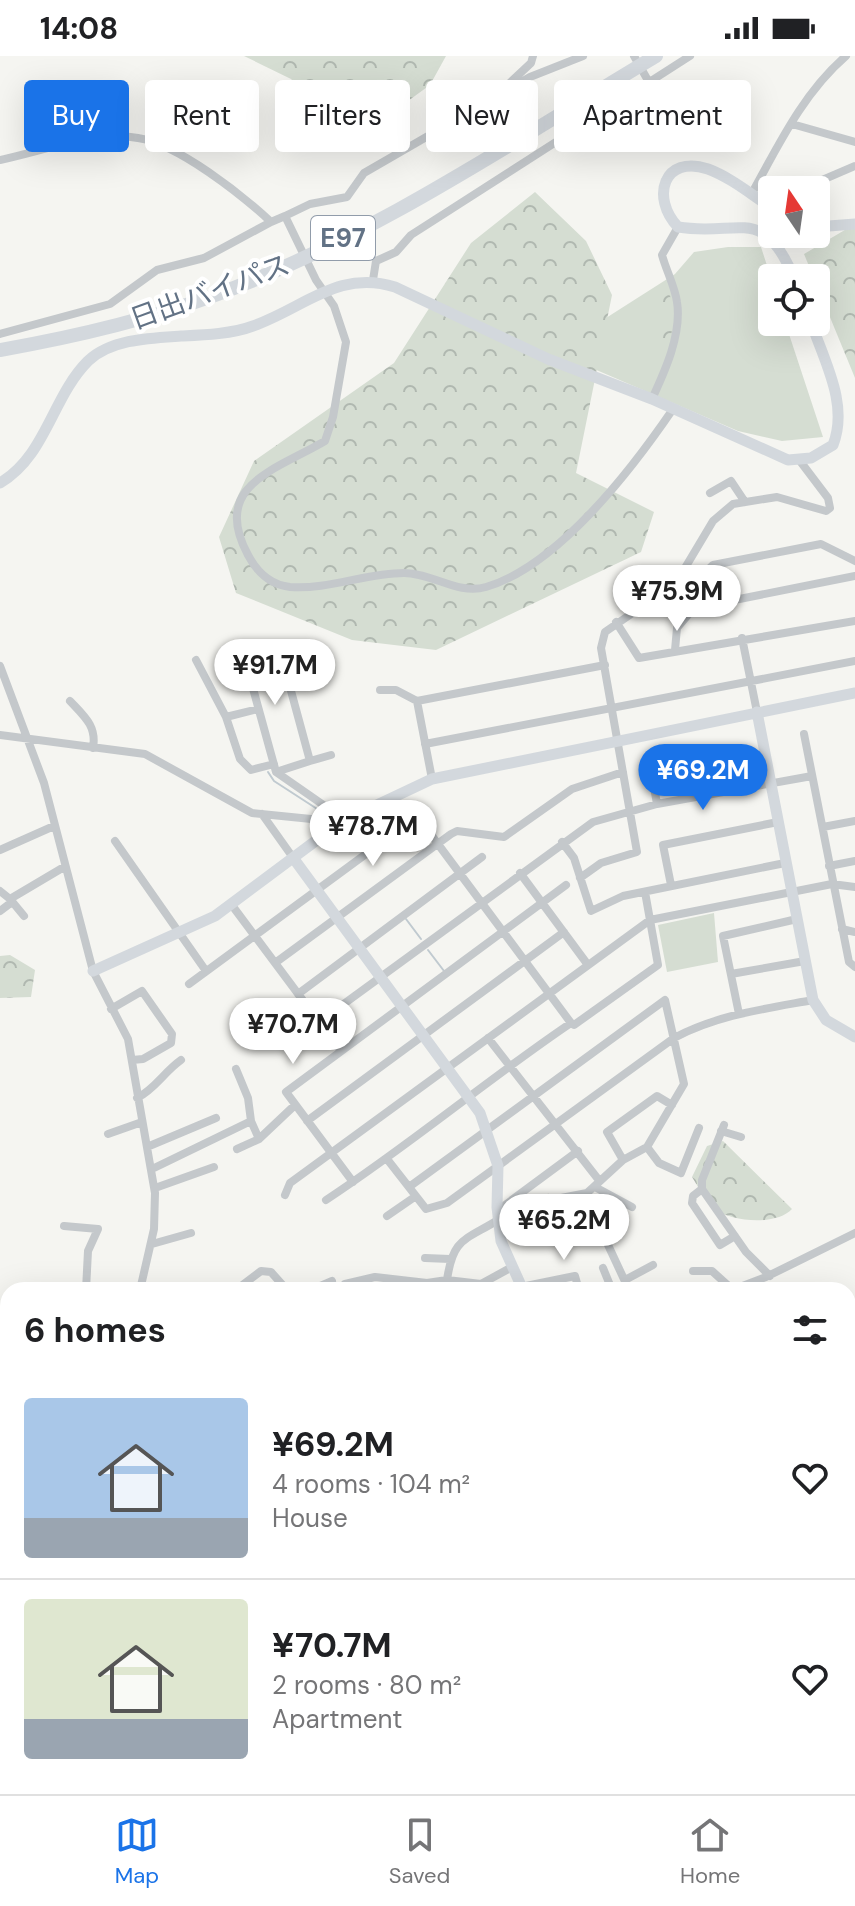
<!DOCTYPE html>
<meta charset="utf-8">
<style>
:root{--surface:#fff;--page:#f6f6f6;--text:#202124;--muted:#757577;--line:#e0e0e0;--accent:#1a73e8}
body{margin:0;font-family:"DM Sans","Noto Sans JP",sans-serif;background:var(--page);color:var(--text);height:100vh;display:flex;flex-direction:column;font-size:30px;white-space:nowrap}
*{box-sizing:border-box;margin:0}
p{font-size:26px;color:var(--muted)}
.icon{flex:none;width:44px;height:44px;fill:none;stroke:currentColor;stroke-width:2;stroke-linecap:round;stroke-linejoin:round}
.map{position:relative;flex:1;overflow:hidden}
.sheet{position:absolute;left:0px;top:1226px;width:856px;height:512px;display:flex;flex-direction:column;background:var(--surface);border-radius:24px 24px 0 0;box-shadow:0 8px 32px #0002}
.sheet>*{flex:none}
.hud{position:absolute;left:24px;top:24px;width:808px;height:72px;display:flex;gap:16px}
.needle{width:52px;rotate:347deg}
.tools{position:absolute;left:758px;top:120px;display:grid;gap:16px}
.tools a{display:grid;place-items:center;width:72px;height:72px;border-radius:8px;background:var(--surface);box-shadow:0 8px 32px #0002;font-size:40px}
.price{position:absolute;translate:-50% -68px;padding:0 18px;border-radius:28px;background:#fff;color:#222;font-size:26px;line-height:52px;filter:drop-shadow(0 2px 4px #0008)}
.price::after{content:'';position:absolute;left:50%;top:48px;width:24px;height:18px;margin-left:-12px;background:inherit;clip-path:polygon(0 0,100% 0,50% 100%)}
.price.active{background:var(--accent);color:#fff}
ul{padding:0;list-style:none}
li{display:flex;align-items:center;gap:24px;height:200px;padding:0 24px}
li+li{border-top:2px solid var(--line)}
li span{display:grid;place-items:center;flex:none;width:224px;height:160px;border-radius:8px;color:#555}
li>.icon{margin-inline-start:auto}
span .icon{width:96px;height:96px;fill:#fffc;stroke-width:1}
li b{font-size:34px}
h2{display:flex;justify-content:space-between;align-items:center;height:96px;padding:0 24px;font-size:34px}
.tag{padding:0 28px;border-radius:8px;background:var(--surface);box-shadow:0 8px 32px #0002;font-size:28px;line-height:72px}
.tag.active{background:var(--accent);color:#fff}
.status{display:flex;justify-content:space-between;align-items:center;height:56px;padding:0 40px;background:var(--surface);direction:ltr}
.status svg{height:22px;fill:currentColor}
.menu{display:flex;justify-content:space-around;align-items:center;height:112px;border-top:2px solid var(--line);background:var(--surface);font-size:22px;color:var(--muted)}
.menu a{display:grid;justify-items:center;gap:4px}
.menu .active{color:var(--accent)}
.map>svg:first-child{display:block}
</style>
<div class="status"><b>14:08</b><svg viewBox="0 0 49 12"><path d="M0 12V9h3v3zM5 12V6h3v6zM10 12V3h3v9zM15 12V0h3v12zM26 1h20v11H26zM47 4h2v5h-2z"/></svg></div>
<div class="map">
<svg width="855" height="1738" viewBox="0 0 855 1738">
<defs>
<pattern id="forest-crowns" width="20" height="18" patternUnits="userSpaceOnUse" patternTransform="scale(2)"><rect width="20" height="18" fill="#d5ddd2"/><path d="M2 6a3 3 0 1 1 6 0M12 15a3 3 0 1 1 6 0" fill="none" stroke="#b0b8b0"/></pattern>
<pattern id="water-rules" width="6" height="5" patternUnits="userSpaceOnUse" patternTransform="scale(2)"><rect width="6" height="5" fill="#c0cad0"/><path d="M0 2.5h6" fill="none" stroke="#9fa8ae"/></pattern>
</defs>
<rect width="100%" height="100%" fill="#f5f5f1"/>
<path fill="#d5ddd2" d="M728,191H761L772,225V266H785L823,381L782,385L738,375L557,297L562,270L606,262L675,218L694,196Z
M714,857L718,906L667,916L658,869Z"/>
<path fill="url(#forest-crowns)" d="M244,0H446L430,29L379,66L327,58L291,23Z
M535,136L586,185L612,239L576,417L654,456L641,496L436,594L352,584L236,537L219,481L254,405L394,307L471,187Z
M855,168V322L804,198Z
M664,234C686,249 668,289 660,308L664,256L654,241Z
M10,899L35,914L31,941L0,942V900Z
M723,1085L792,1153C776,1170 732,1166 714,1153C705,1146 698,1130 692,1121L707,1090Z"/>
<path fill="url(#water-rules)" d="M848,1675H855V1738H629L647,1730H848Z"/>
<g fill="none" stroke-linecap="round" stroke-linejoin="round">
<path stroke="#c0cad0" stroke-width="2" d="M268,716L274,725L328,760
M406,863L421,883
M428,894L444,915"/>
<path stroke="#c0cad0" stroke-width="12" d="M0,1329L8,1351"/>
<path stroke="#c4c8cb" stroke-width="8" d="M634,0L650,28
M500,36L531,7L533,0
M792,68L855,86
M0,104C43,95 94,75 138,82C178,88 242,139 271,166L285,160L316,224L334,250L346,286L333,361L325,385C276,414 210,429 248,499C257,516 271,529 290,531C328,534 366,517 404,517C433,517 457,539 486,531C558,510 632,413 673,353
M799,134L855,110
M751,139C778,90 803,37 846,0
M285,160L310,148L347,141L364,117L530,21L583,0
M373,224L376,205L396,196L411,179L690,0
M0,278L110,248L157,214L204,202L271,166
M652,343C665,315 682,278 677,246C675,231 666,214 662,199L678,171
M710,437L731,425L745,446
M652,543L665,548L683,538L713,509L821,488L855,505
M616,566L639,602L855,565
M742,582L757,656
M675,594L677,572L694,552L855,520
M196,604L226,661
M0,610L44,727L93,915L128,983L155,1137L154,1173L140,1234
M380,634H396L417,645
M70,645C84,660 97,670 93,692
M258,653L226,661L240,703L251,714L274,708
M804,678L849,906L855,911
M0,679L145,698L252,757L341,766
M425,688L855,605
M310,705L331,699
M276,716L310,705L284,609L249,618L276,716L345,764
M432,723L417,645L605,609
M657,748L650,709L735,694L744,733
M262,758L294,803
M823,771L855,765
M115,785L206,915
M562,786L574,802L591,855L623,840L785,807
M0,794L54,770
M829,810L855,805
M520,817L588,909
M580,822L601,807L637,796L601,592L605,576L676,527L713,465L733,448L777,441L826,455L830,452L828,442L800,405
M671,829L663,789L778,766
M0,835L10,843L64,811
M10,843L24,860
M231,848L340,994
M0,855L12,846
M842,873L855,876
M275,907L451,778L457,775L504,781L572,733L623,716
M731,918L805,905
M189,928L385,784L429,776L571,967
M298,938L482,801
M111,953L142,935L172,978L171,987L143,1003L132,1004
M739,958L723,880L797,863
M319,966L593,766L657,748L812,720
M488,982L598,1123
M236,1013L248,1042L251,1065
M137,1042C155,1033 164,1016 181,1004
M307,1065L564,876
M724,1069L702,1124V1133L746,1196L770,1220
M721,1075L741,1081
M108,1078L142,1066
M147,1091L216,1062
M647,1091L659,1107L681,1117L699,1072
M237,1093L259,1083L295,1049
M387,1103L426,1153L447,1147L674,982C717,959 764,953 813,944
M623,1104L607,1076L657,1040L672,1049
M152,1113L251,1065L259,1083
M353,1126L286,1036L566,829
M409,1131L665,944L684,1028L647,1091L623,1104L587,1137L530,1148L499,1169
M595,1131L632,1151
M155,1132L214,1111
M702,1133L693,1140L692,1147L720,1189L735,1180
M285,1139L290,1127L650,864L832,828L855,831
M548,1142L557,1158
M326,1144C410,1089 488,1023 571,967L574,969L658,909L645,836
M497,1155L578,1095
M387,1160L416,1140
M64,1170L98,1173L88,1195L86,1234
M602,1176L629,1234
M152,1188L191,1177
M425,1202L450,1203
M603,1212L612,1234
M693,1215H712L733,1234
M447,1224L481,1228L512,1211
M625,1224L653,1209
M345,1228L375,1221L427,1227L447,1224C453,1182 464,1185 498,1164
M29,1231L43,1234
M521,1231L575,1220L579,1234
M178,1234H184
M236,1234L261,1215L271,1216L287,1234
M311,1234L332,1225
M732,1234L766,1221L855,1177
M0,1384L2,1382
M848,1398L855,1391
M848,1430L855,1440
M848,1459L855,1454
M0,1477L8,1466
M848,1504V1516
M848,1529L855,1543
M848,1598L855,1595
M0,1635L8,1630
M0,1656L1,1683L8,1703
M848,1664L855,1663
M34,1730L47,1738
M570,1730L574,1738
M446,1736L458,1730
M61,1738L100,1731
M431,1738L439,1730
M614,1738L627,1730"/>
<path stroke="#d3d8dd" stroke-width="11" d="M772,152C752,139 730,121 708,113C664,98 650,141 678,171C739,181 763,147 794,222
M816,171L855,168
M0,427C46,400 52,341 88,305C111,283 151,282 181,280C204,279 232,278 253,270C304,252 339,213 395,231L548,303L652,343L788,404L811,402L833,389C849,348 824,305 811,266
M757,656L813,944L826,964L855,981
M294,803L480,1057L498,1110L497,1151L501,1185L523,1234
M93,915L215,860L341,766L432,723L855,637"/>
<path stroke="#d3d8dd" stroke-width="14" d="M0,294C74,281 147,264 218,238C373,181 515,84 656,0
M848,1302L855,1297
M848,1315L855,1309
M272,1738L283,1730
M289,1738L299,1730"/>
<path stroke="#a4a9b0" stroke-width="2" stroke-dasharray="12 6" stroke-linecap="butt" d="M848,1278L855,1272
M249,1738L259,1730"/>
</g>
<g text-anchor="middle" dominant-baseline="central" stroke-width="8" stroke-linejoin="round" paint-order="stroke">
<rect fill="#fff" stroke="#919caa" stroke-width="2" x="311" y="160" width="64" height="44" rx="6"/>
<g font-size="26" font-weight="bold" fill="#627285">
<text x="343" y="182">E97</text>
</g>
<g font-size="28" fill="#627285" stroke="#fff">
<text transform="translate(210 236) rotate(-20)">日出バイパス</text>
</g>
</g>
</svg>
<div class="tools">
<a><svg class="needle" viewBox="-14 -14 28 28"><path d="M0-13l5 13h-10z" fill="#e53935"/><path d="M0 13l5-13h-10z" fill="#757577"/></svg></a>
<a><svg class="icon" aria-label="locate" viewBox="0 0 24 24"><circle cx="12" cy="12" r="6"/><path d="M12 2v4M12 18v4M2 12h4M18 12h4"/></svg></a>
</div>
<b class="price" style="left:677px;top:577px">¥75.9M</b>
<b class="price" style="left:275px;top:651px">¥91.7M</b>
<b class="price active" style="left:703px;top:756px">¥69.2M</b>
<b class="price" style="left:373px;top:812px">¥78.7M</b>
<b class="price" style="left:293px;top:1010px">¥70.7M</b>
<b class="price" style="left:564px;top:1206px">¥65.2M</b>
<div class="hud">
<a class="tag active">Buy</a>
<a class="tag">Rent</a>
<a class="tag">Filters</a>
<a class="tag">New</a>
<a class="tag">Apartment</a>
</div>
<section class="sheet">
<h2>6 homes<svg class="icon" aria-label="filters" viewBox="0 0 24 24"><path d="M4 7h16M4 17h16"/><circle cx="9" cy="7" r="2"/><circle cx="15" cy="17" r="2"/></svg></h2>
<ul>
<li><span style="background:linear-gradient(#a9c7e8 75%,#9aa5b1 0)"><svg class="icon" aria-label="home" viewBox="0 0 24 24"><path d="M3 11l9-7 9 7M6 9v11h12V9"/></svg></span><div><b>¥69.2M</b><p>4 rooms · 104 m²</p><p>House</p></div><svg class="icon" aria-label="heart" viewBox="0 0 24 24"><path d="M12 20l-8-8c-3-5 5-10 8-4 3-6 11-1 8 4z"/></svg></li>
<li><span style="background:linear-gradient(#dfe7d0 75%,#9aa5b1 0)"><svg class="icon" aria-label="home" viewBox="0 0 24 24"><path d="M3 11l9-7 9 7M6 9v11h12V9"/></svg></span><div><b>¥70.7M</b><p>2 rooms · 80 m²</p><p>Apartment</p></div><svg class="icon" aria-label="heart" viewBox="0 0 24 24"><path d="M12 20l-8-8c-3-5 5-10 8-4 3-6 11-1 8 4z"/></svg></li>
</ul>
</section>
</div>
<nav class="menu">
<a class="active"><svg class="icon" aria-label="map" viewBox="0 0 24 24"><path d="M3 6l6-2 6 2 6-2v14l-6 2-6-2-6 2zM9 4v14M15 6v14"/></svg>Map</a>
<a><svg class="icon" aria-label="saved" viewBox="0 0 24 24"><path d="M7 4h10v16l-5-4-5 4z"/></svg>Saved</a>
<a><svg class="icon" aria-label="home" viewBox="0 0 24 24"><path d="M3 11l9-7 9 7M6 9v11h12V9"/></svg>Home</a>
</nav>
